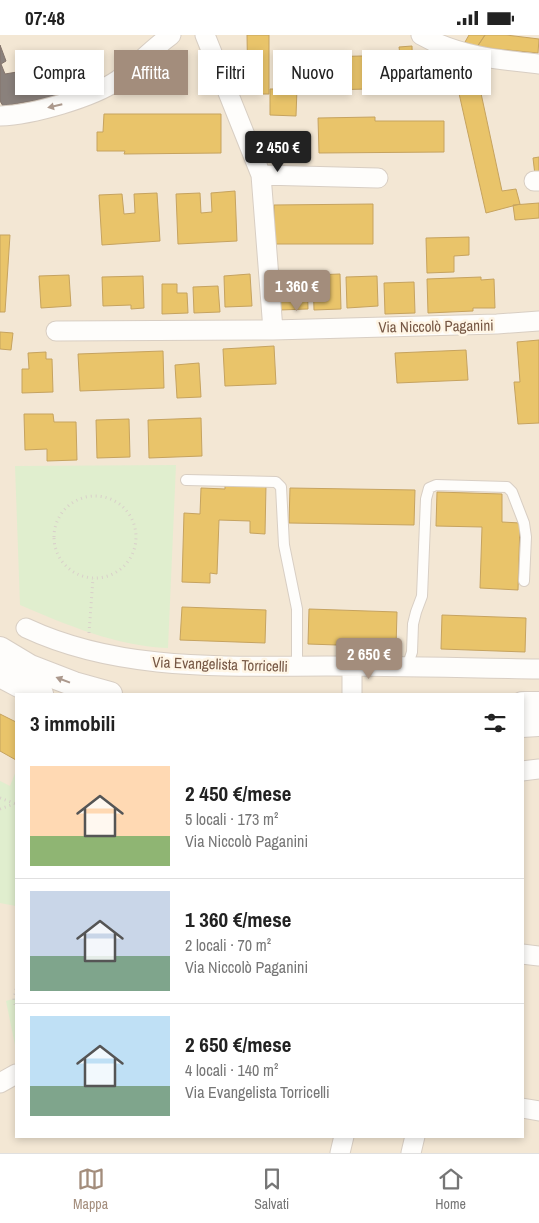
<!DOCTYPE html>
<html lang="it">
<meta charset="utf-8">
<style>
:root{--surface:#fff;--page:#f2f2f2;--text:#222;--muted:#767676;--line:#e0e0e0;--accent:#a38d7c}
body{margin:0;font-family:"Archivo Narrow",sans-serif;background:var(--page);color:var(--text);height:100vh;display:flex;flex-direction:column;font-size:19px;white-space:nowrap}
*{box-sizing:border-box;margin:0}
p{font-size:16px;color:var(--muted)}
.icon{flex:none;width:28px;height:28px;fill:none;stroke:currentColor;stroke-width:2;stroke-linecap:round;stroke-linejoin:round}
.map{position:relative;flex:1;overflow:hidden}
.sheet{position:absolute;left:15px;top:658px;width:509px;height:445px;display:flex;flex-direction:column;background:var(--surface);border-radius:0px;box-shadow:0 2px 8px #0003}
.sheet>*{flex:none}
.top-card{position:absolute;left:15px;top:15px;width:510px;height:45px;display:flex;gap:10px}
.price{position:absolute;translate:-50% -42px;padding:0 11px;border-radius:5px;background:var(--accent);color:#fff;font-size:16px;line-height:32px;filter:drop-shadow(0 1px 2px #0008)}
.price::after{content:'';position:absolute;left:50%;top:30px;width:15px;height:11px;margin-left:-8px;background:inherit;clip-path:polygon(0 0,100% 0,50% 100%)}
.price.active{background:#222;color:#fff}
ul{padding:0;list-style:none}
li{display:flex;align-items:center;gap:15px;height:125px;padding:0 15px}
li+li{border-top:1px solid var(--line)}
li span{display:grid;place-items:center;flex:none;width:140px;height:100px;border-radius:0px;color:#555}
li>.icon{margin-inline-start:auto}
span .icon{width:60px;height:60px;fill:#fffc;stroke-width:1}
li b{font-size:21px}
h2{display:flex;justify-content:space-between;align-items:center;height:60px;padding:0 15px;font-size:21px}
.chip{padding:0 18px;border-radius:0px;background:var(--surface);box-shadow:0 2px 8px #0003;font-size:18px;line-height:45px}
.chip.active{background:var(--accent);color:#fff}
.status{display:flex;justify-content:space-between;align-items:center;height:35px;padding:0 25px;background:var(--surface);direction:ltr}
.status svg{height:14px;fill:currentColor}
.menu{display:flex;justify-content:space-around;align-items:center;height:70px;border-top:1px solid var(--line);background:var(--surface);font-size:14px;color:var(--muted)}
.menu a{display:grid;justify-items:center;gap:2px}
.menu .active{color:var(--accent)}
.map>svg:first-child{display:block}
</style>
<div class="status"><b>07:48</b><svg viewBox="0 0 49 12"><path d="M0 12V9h3v3zM5 12V6h3v6zM10 12V3h3v9zM15 12V0h3v12zM26 1h20v11H26zM47 4h2v5h-2z"/></svg></div>
<div class="map">
<svg width="539" height="1118" viewBox="0 0 539 1118">
<rect width="100%" height="100%" fill="#f7f1e5"/>
<path fill="#f3e7d4" fill-rule="evenodd" d="M0,0H539V1118H0ZM16,659H522V1101H16Z"/>
<path fill="#e0eece" d="M176,430L168,613C116,611 67,590 20,570L15,431Z
M16,736V871L0,868V746L10,751Z
M16,963V1015L6,966Z"/>
<path fill="#e9c46a" stroke="#c6a35f" d="M247,0H269V59H248Z
M469,0H485L477,12L465,7Z
M485,0H506L539,4L538,18L477,12Z
M412,11L413,53L324,55L323,22L400,20L399,12Z
M280,25L298,26L296,81L270,80V54H279Z
M479,49L502,156L516,154L520,169L486,178L458,54Z
M104,79H221V118L124,119L125,116H97V97H103Z
M375,82V86H444V117L319,118L318,83Z
M539,122V139L535,140L533,123Z
M235,156L237,206L178,209L176,159L200,158L201,178L212,177L211,158Z
M157,158L160,206L102,210L99,160L122,159L124,179L135,178L134,159Z
M539,168V183L515,185L513,170Z
M373,169V209H275L274,170Z
M0,200H10L5,277H0Z
M469,202V220L454,221V237L427,238L426,203Z
M307,237L308,274L279,275L277,238Z
M250,239L252,271L225,272L224,241Z
M340,239L341,274L314,275L313,240Z
M69,240L71,271L41,273L39,241Z
M143,241L144,273L131,274V270L103,271L102,242Z
M377,241L378,271L347,273L346,242Z
M481,242V245L494,244L495,273H473V276L428,278L427,244Z
M414,247L415,278L385,279L384,248Z
M162,249H177V258H187L188,278L162,279Z
M218,251L220,277L194,278L193,252Z
M0,297L13,298L11,315L0,314Z
M539,305V388L518,389L514,347H520L517,307Z
M274,311L276,349L225,351L223,314Z
M466,315L468,345L397,348L395,318Z
M163,316L164,353L80,356L78,319Z
M46,317V324H52L53,357L22,358V334H29L28,318Z
M199,328L201,362L177,363L175,330Z
M24,379H53L54,387H76L77,425L47,426V414L25,415Z
M201,383L202,421L149,423L148,385Z
M129,384L130,422L97,423L96,385Z
M225,449L266,450L265,499L250,498V486L219,485L217,539L210,538V548L182,547L184,478L200,479L201,453L225,454Z
M290,453L415,455L414,490L289,488Z
M437,457L502,459V487L520,488L518,555L480,553L482,492L436,491Z
M182,572L266,575L265,608L180,605Z
M309,574L397,577L396,612L308,609Z
M442,580L526,583L525,617L441,614Z
M0,679L16,687V725L0,716Z"/>
<path fill="#8a817c" stroke="#84746b" d="M0,10L6,26L1,29L5,39L41,33V27L68,23L73,59L3,71L0,66Z"/>
<g fill="none" stroke-linecap="round" stroke-linejoin="round">
<g stroke="#d8cec3" stroke-width="12">
<path id="service" d="M186,445L276,447L281,452L284,510L297,574V631
M407,632L412,617L413,589L416,577L422,561L426,464L429,453L436,450L507,452L512,457L524,488L526,502L524,546"/>
</g>
<g stroke="#d8cec3" stroke-width="21">
<path id="minor" d="M205,0L261,140L273,295
M421,0C457,21 499,25 539,29
M0,81C32,80 92,63 118,45C136,31 152,14 171,0
M261,140L378,143
M534,146H539
M56,296L273,295L497,289L539,286
M26,593C120,637 226,631 327,631C398,631 468,633 539,634
M352,659V631
M522,736L539,734
M522,919L539,921
M0,1048L16,1039
M522,1073L539,1076
M340,1118L344,1101
M411,1118L415,1101"/>
</g>
<g stroke="#d8cec3" stroke-width="26">
<path id="tertiary" d="M0,614L30,632L74,649L110,659
M0,640L21,651L41,659
M522,669H539
M522,690L539,689"/>
</g>
<path stroke="#d9d0ca" stroke-width="3" stroke-dasharray="1 4" stroke-linecap="butt" d="M54 502a41 41 0 1 1 82 0a41 41 0 1 1-82 0Z
M89,598L93,543
M0,763L16,769
M0,774L14,769
M16,954L14,964L16,974"/>
<use href="#service" stroke="#fefdfb" stroke-width="10"/>
<use href="#minor" stroke="#fefdfb" stroke-width="19"/>
<use href="#tertiary" stroke="#fefdfb" stroke-width="24"/>
</g>
<defs><path id="oneway-solid" d="M-6-.8H1V-3.2L6.5 0L1 3.2V.8H-6Z" transform="scale(1.25)"/></defs>
<g fill="#ac998d">
<use href="#oneway-solid" transform="translate(55 71) rotate(167)"/>
<use href="#oneway-solid" transform="translate(63 645) rotate(-159)"/>
</g>
<g text-anchor="middle" dominant-baseline="central" stroke-width="5" stroke-linejoin="round" paint-order="stroke">
<g font-size="15" fill="#765744" stroke="#fff6e6">
<text transform="translate(436 291) rotate(-1)">Via Niccolò Paganini</text>
<text transform="translate(220 629) rotate(2)">Via Evangelista Torricelli</text>
</g>
</g>
</svg>
<b class="price active" style="left:278px;top:138px">2 450 €</b>
<b class="price" style="left:297px;top:277px">1 360 €</b>
<b class="price" style="left:369px;top:645px">2 650 €</b>
<div class="top-card">
<a class="chip">Compra</a>
<a class="chip active">Affitta</a>
<a class="chip">Filtri</a>
<a class="chip">Nuovo</a>
<a class="chip">Appartamento</a>
</div>
<section class="sheet">
<h2>3 immobili<svg class="icon" aria-label="filters" viewBox="0 0 24 24"><path d="M4 7h16M4 17h16"/><circle cx="9" cy="7" r="2"/><circle cx="15" cy="17" r="2"/></svg></h2>
<ul>
<li><span style="background:linear-gradient(#ffd9b3 70%,#8fb573 0)"><svg class="icon" aria-label="home" viewBox="0 0 24 24"><path d="M3 11l9-7 9 7M6 9v11h12V9"/></svg></span><div><b>2 450 €/mese</b><p>5 locali · 173 m²</p><p>Via Niccolò Paganini</p></div></li>
<li><span style="background:linear-gradient(#c9d6e8 65%,#7fa58c 0)"><svg class="icon" aria-label="home" viewBox="0 0 24 24"><path d="M3 11l9-7 9 7M6 9v11h12V9"/></svg></span><div><b>1 360 €/mese</b><p>2 locali · 70 m²</p><p>Via Niccolò Paganini</p></div></li>
<li><span style="background:linear-gradient(#bfe0f5 70%,#7fa58c 0)"><svg class="icon" aria-label="home" viewBox="0 0 24 24"><path d="M3 11l9-7 9 7M6 9v11h12V9"/></svg></span><div><b>2 650 €/mese</b><p>4 locali · 140 m²</p><p>Via Evangelista Torricelli</p></div></li>
</ul>
</section>
</div>
<nav class="menu">
<a class="active"><svg class="icon" aria-label="map" viewBox="0 0 24 24"><path d="M3 6l6-2 6 2 6-2v14l-6 2-6-2-6 2zM9 4v14M15 6v14"/></svg>Mappa</a>
<a><svg class="icon" aria-label="saved" viewBox="0 0 24 24"><path d="M7 4h10v16l-5-4-5 4z"/></svg>Salvati</a>
<a><svg class="icon" aria-label="home" viewBox="0 0 24 24"><path d="M3 11l9-7 9 7M6 9v11h12V9"/></svg>Home</a>
</nav>
